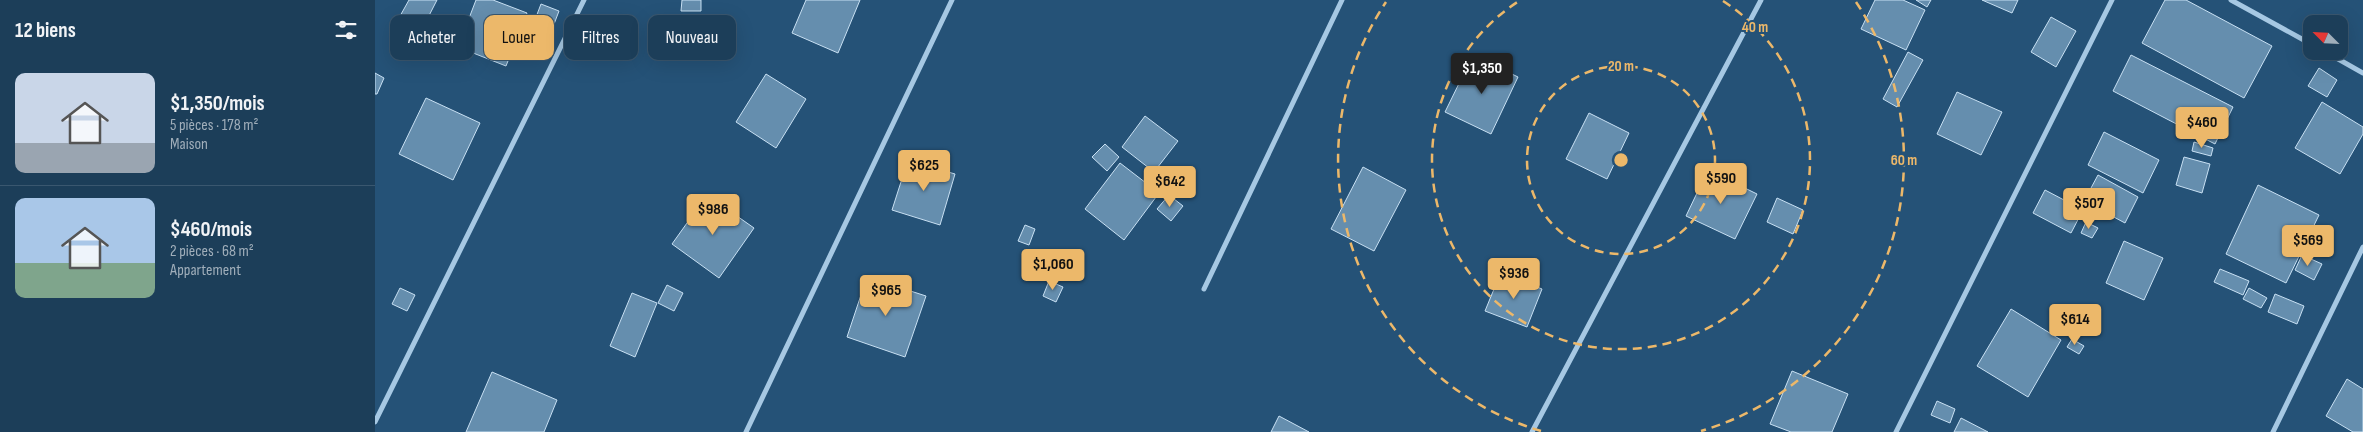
<!DOCTYPE html>
<html lang="fr">
<meta charset="utf-8">
<style>
:root{--surface:#1c3e59;--page:#25455f;--text:#f1f3f6;--muted:#a0aeba;--line:#3a576f;--accent:#ecb86a}
body{margin:0;font-family:"Sofia Sans Condensed",sans-serif;background:var(--page);color:var(--text);height:100vh;display:flex;flex-direction:column;font-size:19px;white-space:nowrap}
*{box-sizing:border-box;margin:0}
p{font-size:16px;color:var(--muted)}
.icon{flex:none;width:28px;height:28px;fill:none;stroke:currentColor;stroke-width:2;stroke-linecap:round;stroke-linejoin:round}
.map{position:relative;flex:1;overflow:hidden}
.details{display:flex;flex-direction:column;background:var(--surface);width:375px}
.details>*{flex:none}
.top-card{position:absolute;left:15px;top:15px;width:475px;height:45px;display:flex;gap:10px}
.needle{width:32px;rotate:294deg}
.buttons{position:absolute;left:1928px;top:15px;display:grid;gap:10px}
.buttons a{display:grid;place-items:center;width:45px;height:45px;border-radius:10px;background:var(--surface);box-shadow:0 5px 20px #0002,0 0 0 1px var(--line);font-size:25px}
.price{position:absolute;translate:-50% -42px;padding:0 11px;border-radius:5px;background:var(--accent);color:#111;font-size:16px;line-height:32px;filter:drop-shadow(0 1px 2px #0008)}
.price::after{content:'';position:absolute;left:50%;top:30px;width:15px;height:11px;margin-left:-8px;background:inherit;clip-path:polygon(0 0,100% 0,50% 100%)}
.price.current{background:#222;color:#fff}
ul{padding:0;list-style:none}
li{display:flex;align-items:center;gap:15px;height:125px;padding:0 15px}
li+li{border-top:1px solid var(--line)}
li span{display:grid;place-items:center;flex:none;width:140px;height:100px;border-radius:10px;color:#555}
li>.icon{margin-inline-start:auto}
span .icon{width:60px;height:60px;fill:#fffc;stroke-width:1}
li b{font-size:21px}
h2{display:flex;justify-content:space-between;align-items:center;height:60px;padding:0 15px;font-size:21px}
.chip{padding:0 18px;border-radius:10px;background:var(--surface);box-shadow:0 5px 20px #0002,0 0 0 1px var(--line);font-size:18px;line-height:45px}
.chip.current{background:var(--accent);color:#111}
main{display:flex;flex:1;min-height:0}
.map>svg:first-child{display:block}
</style>
<main>
<section class="details">
<h2>12 biens<svg class="icon" aria-label="filters" viewBox="0 0 24 24"><path d="M4 7h16M4 17h16"/><circle cx="9" cy="7" r="2"/><circle cx="15" cy="17" r="2"/></svg></h2>
<ul>
<li><span style="background:linear-gradient(#c9d6e8 70%,#9aa5b1 0)"><svg class="icon" aria-label="home" viewBox="0 0 24 24"><path d="M3 11l9-7 9 7M6 9v11h12V9"/></svg></span><div><b>$1,350/mois</b><p>5 pièces · 178 m²</p><p>Maison</p></div></li>
<li><span style="background:linear-gradient(#a9c7e8 65%,#7fa58c 0)"><svg class="icon" aria-label="home" viewBox="0 0 24 24"><path d="M3 11l9-7 9 7M6 9v11h12V9"/></svg></span><div><b>$460/mois</b><p>2 pièces · 68 m²</p><p>Appartement</p></div></li>
</ul>
</section>
<div class="map">
<svg width="1988" height="432" viewBox="0 0 1988 432">
<rect width="100%" height="100%" fill="#255277"/>
<path fill="#658eae" stroke="#c8e0f3" d="M34,0H62L43,37L20,25Z
M101,0H118L152,13L131,66L83,47Z
M307,0H326V11H306Z
M431,0H485L463,53L417,33Z
M1500,0H1528L1550,10L1531,50L1486,29Z
M1541,0H1556L1552,7Z
M1607,0H1643L1637,13Z
M1790,0H1811L1897,46L1869,98L1767,43Z
M166,4L184,11L176,32L158,25Z
M1676,17L1701,31L1681,67L1656,52Z
M1533,52L1548,60L1522,107L1508,99Z
M1098,55L1143,77L1116,134L1070,112Z
M1756,55L1858,107L1840,144L1738,91Z
M1944,68L1962,80L1952,97L1933,86Z
M0,73L9,78L2,94H0Z
M391,74L431,99L401,148L361,122Z
M1582,92L1627,112L1606,155L1562,134Z
M51,98L105,123L78,180L24,154Z
M1947,102L1988,127V134L1965,174L1920,148Z
M1214,113L1254,133L1232,179L1191,159Z
M770,116L803,141L779,172L747,147Z
M1729,132L1784,160L1768,193L1713,165Z
M1819,142L1838,148L1836,156L1817,151Z
M730,144L744,157L732,171L717,157Z
M1809,157L1835,164L1827,193L1801,185Z
M533,160L580,174L565,225L517,210Z
M745,163L784,193L749,240L710,209Z
M988,167L1031,190L999,251L956,229Z
M1333,170L1382,194L1360,239L1311,216Z
M1723,175L1763,197L1750,223L1709,201Z
M1883,185L1944,215L1911,283L1851,254Z
M1670,190L1708,210L1696,233L1658,213Z
M332,195L379,228L344,278L297,244Z
M794,195L808,206L796,221L782,209Z
M1402,198L1428,210L1418,234L1392,222Z
M1711,222L1723,228L1717,238L1706,233Z
M650,225L660,229L654,245L643,241Z
M1749,241L1788,258L1769,300L1731,283Z
M1927,255L1947,264L1939,280L1920,270Z
M1845,269L1874,281L1868,295L1839,282Z
M1126,272L1167,289L1152,327L1110,311Z
M492,277L551,296L530,357L472,337Z
M674,281L688,287L681,302L668,296Z
M292,285L308,293L299,311L283,303Z
M25,288L40,295L32,311L17,304Z
M1874,288L1892,298L1886,308L1868,299Z
M257,293L282,303L260,357L235,346Z
M1900,294L1929,306L1922,324L1893,312Z
M1636,309L1686,340L1653,397L1602,366Z
M1697,339L1709,346L1704,354L1692,347Z
M1417,371L1473,394L1457,432H1416L1395,424Z
M117,372L182,400L169,432H91Z
M1972,379L1988,389V432H1978L1951,416Z
M1562,401L1580,409L1575,423L1556,415Z
M904,416L934,432H896Z
M1586,418L1613,432H1579Z"/>
<g fill="none" stroke-linecap="round" stroke-linejoin="round">
<path stroke="#a6c8e3" stroke-width="5" d="M1856,0L1936,44
M1949,51L1988,73
M829,289L967,0
M0,422L209,0
M371,432L577,0
M1157,432L1386,0
M1521,432L1737,0
M1898,432L1988,247"/>
</g>
<g fill="none" stroke="#ecb86a" stroke-width="2.5" stroke-dasharray="9 6">
<circle cx="1246" cy="160" r="94"/>
<path d="M1348 1A189 189 0 1 1 1144 1"/>
<path d="M1166 431A283 283 0 0 1 1011 2M1481 2A283 283 0 0 1 1326 431"/>
</g>
<circle cx="1246" cy="160" r="8" fill="#ecb86a" stroke="#255277" stroke-width="2.5"/>
<g font-size="15" text-anchor="middle" font-weight="bold" fill="#ecb86a" stroke="#255277" stroke-width="4" stroke-linejoin="round" paint-order="stroke">
<text x="1380" y="32">40 m</text>
<text x="1246" y="71">20 m</text>
<text x="1529" y="165">60 m</text>
</g>
</svg>
<div class="buttons">
<a><svg class="needle" viewBox="-14 -14 28 28"><path d="M0-13l5 13h-10z" fill="#e53935"/><path d="M0 13l5-13h-10z" fill="#a0aeba"/></svg></a>
</div>
<b class="price current" style="left:1107px;top:95px">$1,350</b>
<b class="price" style="left:1827px;top:149px">$460</b>
<b class="price" style="left:549px;top:192px">$625</b>
<b class="price" style="left:1346px;top:205px">$590</b>
<b class="price" style="left:795px;top:208px">$642</b>
<b class="price" style="left:1714px;top:230px">$507</b>
<b class="price" style="left:338px;top:236px">$986</b>
<b class="price" style="left:1933px;top:267px">$569</b>
<b class="price" style="left:678px;top:291px">$1,060</b>
<b class="price" style="left:1139px;top:300px">$936</b>
<b class="price" style="left:511px;top:317px">$965</b>
<b class="price" style="left:1700px;top:346px">$614</b>
<div class="top-card">
<a class="chip">Acheter</a>
<a class="chip current">Louer</a>
<a class="chip">Filtres</a>
<a class="chip">Nouveau</a>
</div>
</div>
</main>
